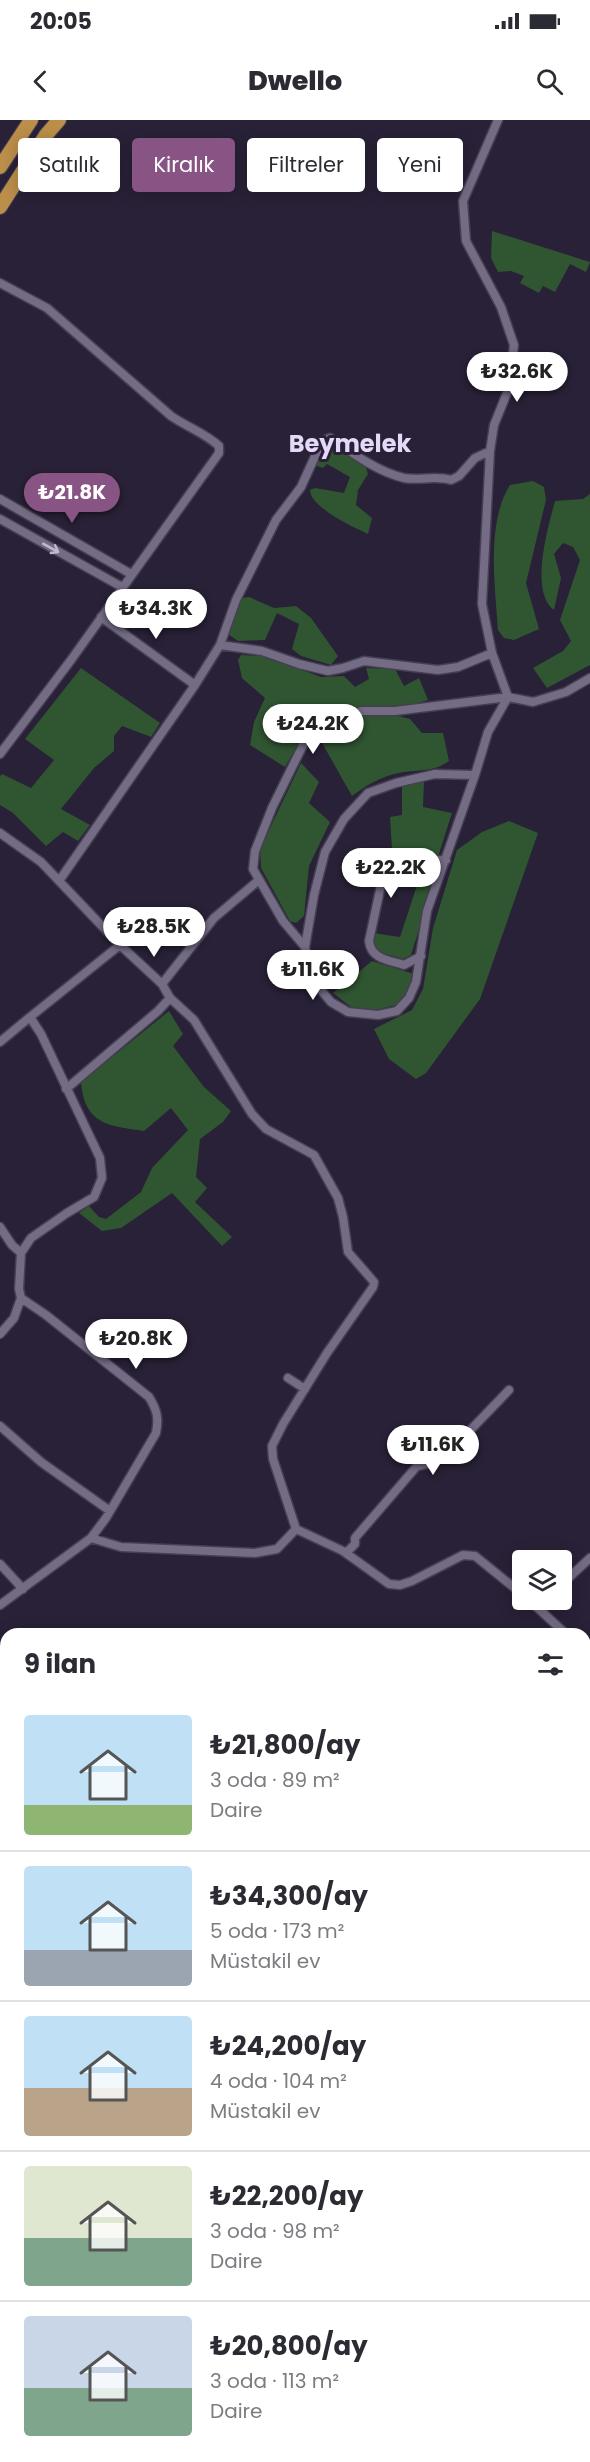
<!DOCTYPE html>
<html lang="tr">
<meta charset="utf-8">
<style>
:root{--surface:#fff;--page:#f7f7f7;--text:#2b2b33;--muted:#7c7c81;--line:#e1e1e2;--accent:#885484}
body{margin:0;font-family:Poppins,sans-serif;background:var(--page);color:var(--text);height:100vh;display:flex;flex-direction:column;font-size:22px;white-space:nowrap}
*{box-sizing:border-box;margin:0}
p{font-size:20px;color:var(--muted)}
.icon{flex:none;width:33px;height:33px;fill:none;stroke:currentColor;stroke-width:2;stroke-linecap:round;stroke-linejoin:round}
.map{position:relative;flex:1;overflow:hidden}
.side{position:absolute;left:0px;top:1508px;width:591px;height:836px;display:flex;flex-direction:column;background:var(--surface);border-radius:18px 18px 0 0;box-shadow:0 3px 15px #0003}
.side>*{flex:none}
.guide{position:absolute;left:18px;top:18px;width:555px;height:54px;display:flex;gap:12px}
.fabs{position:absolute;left:512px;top:1430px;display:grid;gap:12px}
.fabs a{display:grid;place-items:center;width:60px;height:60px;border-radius:6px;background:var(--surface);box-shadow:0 3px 15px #0003;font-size:30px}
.price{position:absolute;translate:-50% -51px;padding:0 14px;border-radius:21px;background:#fff;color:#222;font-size:20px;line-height:39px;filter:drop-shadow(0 2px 3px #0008)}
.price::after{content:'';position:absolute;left:50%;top:36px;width:18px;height:14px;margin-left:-9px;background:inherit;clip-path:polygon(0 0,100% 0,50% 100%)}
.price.current{background:var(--accent);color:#fff}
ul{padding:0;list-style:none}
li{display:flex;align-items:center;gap:18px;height:150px;padding:0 24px}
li+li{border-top:2px solid var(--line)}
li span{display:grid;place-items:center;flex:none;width:168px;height:120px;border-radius:6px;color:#555}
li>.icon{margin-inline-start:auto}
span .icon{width:72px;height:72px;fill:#fffc;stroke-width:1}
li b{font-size:26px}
h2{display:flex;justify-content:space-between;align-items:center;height:72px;padding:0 24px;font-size:26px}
.tag{padding:0 21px;border-radius:6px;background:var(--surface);box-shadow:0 3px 15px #0003;font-size:21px;line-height:54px}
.tag.current{background:var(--accent);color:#fff}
.status{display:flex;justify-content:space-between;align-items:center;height:42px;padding:0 30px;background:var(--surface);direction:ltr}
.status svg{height:16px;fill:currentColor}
header{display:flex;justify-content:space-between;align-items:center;height:78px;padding:0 24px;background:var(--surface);font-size:27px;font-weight:800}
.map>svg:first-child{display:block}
</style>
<div class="status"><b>20:05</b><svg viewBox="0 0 49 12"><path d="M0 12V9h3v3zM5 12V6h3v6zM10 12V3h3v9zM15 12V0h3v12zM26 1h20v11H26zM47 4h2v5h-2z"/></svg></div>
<header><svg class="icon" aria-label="back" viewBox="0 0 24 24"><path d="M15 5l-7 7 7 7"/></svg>Dwello<svg class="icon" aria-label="search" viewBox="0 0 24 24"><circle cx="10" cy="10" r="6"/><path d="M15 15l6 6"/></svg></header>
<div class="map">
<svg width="590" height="2342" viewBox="0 0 590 2342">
<rect width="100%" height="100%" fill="#292137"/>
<path fill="#305531" d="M492,111L590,142L586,152L570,144L555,172L543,166L539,173L520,163L524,156L511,151L498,152L491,138Z
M327,323H333L365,344L368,354L358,370L356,385L372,398L368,414C353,407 310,387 310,370L315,368L344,373L350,357L327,344L323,348L317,346L316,343Z
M533,361L544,367L546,380L526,463L539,509L514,520L504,518L498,510C495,467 486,402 510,365Z
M590,374V545L547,568L533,548L563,531L571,521L560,500L580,440L573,427L563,423L554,434L561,458L554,490C529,472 548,407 555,381L583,379Z
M249,477L274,488L296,486L311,498L338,536L331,545L301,536L292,529L299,504L277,493L265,520L238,521L228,514L242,478Z
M241,535L265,536L321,557L344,556L355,567L369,559L366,548L395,549L404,566L419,558L428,580L403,587L364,586L307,609L285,647L250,625L254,602L265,578L242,558L238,540Z
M81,548L160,603L151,617L122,606L114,616V631L94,648L61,689L90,705L78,721L63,712L46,726L13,693L0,685V656L2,654L31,668L54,640L25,619Z
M365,595H395L410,599L422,613H443L449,641C432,653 418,649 399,653C381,656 366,666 352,676L317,614Z
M301,643L319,662L309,683L330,702L309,746L304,796L296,803L290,801L261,748L260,729Z
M424,661L423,687L452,693L438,737L392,729L390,697L402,695V665Z
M509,701L538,713L480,879L426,953L416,959L389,939L374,909L412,890L423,869L433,808L457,730L482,712Z
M424,744L438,749L411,835L403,839L376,831L373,825V813L400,817Z
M372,841L414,854L405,875L396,885L376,890L351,887L333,873Z
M169,891L183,914L173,926L204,967L231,991L223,1002L200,1019L196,1057L207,1068L195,1082L232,1117L222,1126L172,1073L121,1108L102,1111L79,1093L89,1086L99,1097L106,1099L141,1072L152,1048L188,1010L171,988L144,1011C110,1006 84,1005 81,962Z"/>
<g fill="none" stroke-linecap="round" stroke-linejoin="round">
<g stroke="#463f51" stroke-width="11">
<path id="minor" d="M0,163L47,188L171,296C187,307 205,313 219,326V333L71,540L0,634
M0,379L131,454
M0,399L122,467
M101,497L195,565
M220,525L236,480L276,400L301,367L322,321L330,318C352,333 378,352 404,358C420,361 435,355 451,360L459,356L475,338L490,331
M475,655L435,654L396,663L368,673L344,699L325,732L314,775L305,827L309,856L331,882L348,892L378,895L397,891L409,878L416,862L427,791L475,655L488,612L508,577L533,582L566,572L590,558
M0,713L41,742L120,825L162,864L170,878L158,891L66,969
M59,761L195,565L220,525L262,531L299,544L328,551L343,548L364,541L438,550L458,547L492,533
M305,827L283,801L253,749L255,731L272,688L304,623L314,610L361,591H395L508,577L492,533L482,484L490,331L494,305L509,268L514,225L501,187L466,121L463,81L498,0
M421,836L404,845C388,840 371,839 369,821L383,756L392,735C410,731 428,742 446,740
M162,864L214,798L259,760
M170,878L194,900L252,994L266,1009L314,1035L338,1078L343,1097L348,1132L374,1162L373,1167L327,1233L283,1304L272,1326L273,1339L296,1409
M30,897L120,825
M0,922L30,897L41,914L100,1038L102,1058L94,1077L67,1093L31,1118L21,1133
M0,1107L12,1125L21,1133L19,1169L21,1178L46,1195L149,1277C157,1290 159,1298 156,1313L106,1398L91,1418
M0,1214L14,1198L21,1178
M288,1258L305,1269
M0,1306L41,1342L110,1391
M346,1433L355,1424V1418L417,1346L431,1343L434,1329L456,1325L509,1270
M0,1444L23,1469
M561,1465L590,1438
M528,1479L566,1514
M0,1485L91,1418L121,1427L255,1433L277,1429L296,1409L343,1431L389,1464L400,1465L412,1461L463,1435L475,1436L522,1474
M585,1533L590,1539
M2,1612L6,1617
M0,1773L6,1769
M0,1801L6,1811
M0,1848L6,1852
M0,1894L6,1885
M0,1954L6,1951
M585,2003L590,2008
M0,2026L6,2022
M299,2337L303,2342"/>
</g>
<g stroke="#463f51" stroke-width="14">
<path id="tertiary" d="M585,2169L590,2165
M354,2342L361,2337"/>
</g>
<g stroke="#463f51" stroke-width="16">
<path id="trunk" d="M0,47L31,0
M0,87L46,15L59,0"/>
</g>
<use href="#minor" stroke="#746b85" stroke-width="8"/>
<use href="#tertiary" stroke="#746b85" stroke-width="10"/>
<use href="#trunk" stroke="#bb8e49" stroke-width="14"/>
</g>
<defs><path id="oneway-shaft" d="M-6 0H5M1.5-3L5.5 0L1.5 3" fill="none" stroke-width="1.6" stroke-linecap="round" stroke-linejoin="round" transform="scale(1.5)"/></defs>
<use stroke="#c0bacc" href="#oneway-shaft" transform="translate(51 428) rotate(29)"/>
<g text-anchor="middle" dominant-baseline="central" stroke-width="6" stroke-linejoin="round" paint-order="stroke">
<g font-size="24" font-weight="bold" fill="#e4d9f7" stroke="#292137">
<text x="350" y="323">Beymelek</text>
</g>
</g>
</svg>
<div class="fabs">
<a><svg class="icon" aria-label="layers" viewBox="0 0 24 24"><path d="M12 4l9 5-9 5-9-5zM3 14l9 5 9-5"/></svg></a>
</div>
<b class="price" style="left:517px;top:283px">₺32.6K</b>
<b class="price current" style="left:72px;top:404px">₺21.8K</b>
<b class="price" style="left:156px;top:520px">₺34.3K</b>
<b class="price" style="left:313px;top:635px">₺24.2K</b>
<b class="price" style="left:391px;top:779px">₺22.2K</b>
<b class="price" style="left:154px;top:838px">₺28.5K</b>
<b class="price" style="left:313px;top:881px">₺11.6K</b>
<b class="price" style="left:136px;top:1250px">₺20.8K</b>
<b class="price" style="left:433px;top:1356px">₺11.6K</b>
<div class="guide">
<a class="tag">Satılık</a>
<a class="tag current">Kiralık</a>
<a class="tag">Filtreler</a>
<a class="tag">Yeni</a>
</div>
<section class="side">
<h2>9 ilan<svg class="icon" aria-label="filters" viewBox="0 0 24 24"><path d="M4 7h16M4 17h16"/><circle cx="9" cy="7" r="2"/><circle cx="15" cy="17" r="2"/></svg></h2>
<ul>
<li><span style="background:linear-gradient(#bfe0f5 75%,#8fb573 0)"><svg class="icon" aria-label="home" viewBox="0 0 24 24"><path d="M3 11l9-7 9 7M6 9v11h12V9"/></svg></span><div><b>₺21,800/ay</b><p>3 oda · 89 m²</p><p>Daire</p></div></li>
<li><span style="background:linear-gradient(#bfe0f5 70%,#9aa5b1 0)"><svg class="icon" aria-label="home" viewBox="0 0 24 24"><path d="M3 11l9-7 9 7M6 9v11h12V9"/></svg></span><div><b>₺34,300/ay</b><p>5 oda · 173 m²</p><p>Müstakil ev</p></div></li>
<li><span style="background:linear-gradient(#bfe0f5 60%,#b9a48a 0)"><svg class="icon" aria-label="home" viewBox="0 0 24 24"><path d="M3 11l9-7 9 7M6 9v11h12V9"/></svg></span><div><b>₺24,200/ay</b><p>4 oda · 104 m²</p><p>Müstakil ev</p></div></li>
<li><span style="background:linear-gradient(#dfe7d0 60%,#7fa58c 0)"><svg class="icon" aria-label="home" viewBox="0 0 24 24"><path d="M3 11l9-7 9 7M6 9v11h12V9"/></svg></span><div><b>₺22,200/ay</b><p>3 oda · 98 m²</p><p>Daire</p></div></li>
<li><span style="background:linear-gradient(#c9d6e8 60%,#7fa58c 0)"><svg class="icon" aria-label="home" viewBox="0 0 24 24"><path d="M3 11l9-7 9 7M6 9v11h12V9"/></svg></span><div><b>₺20,800/ay</b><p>3 oda · 113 m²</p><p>Daire</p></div></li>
</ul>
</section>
</div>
